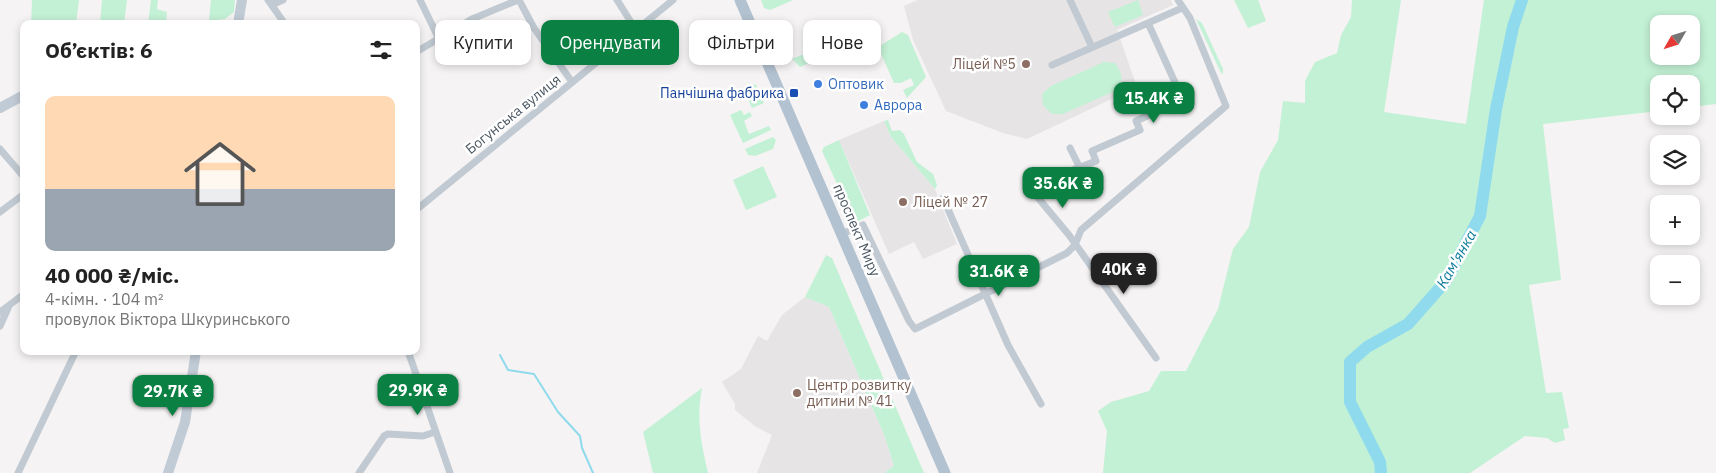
<!DOCTYPE html>
<html lang="uk">
<meta charset="utf-8">
<style>
:root{--surface:#fff;--page:#f2f2f2;--text:#222;--muted:#767676;--line:#e0e0e0;--accent:#0b8043}
body{margin:0;font-family:"IBM Plex Sans",sans-serif;background:var(--page);color:var(--text);height:100vh;display:flex;flex-direction:column;font-size:19px;white-space:nowrap}
*{box-sizing:border-box;margin:0}
p{font-size:16px;color:var(--muted)}
.icon{flex:none;width:28px;height:28px;fill:none;stroke:currentColor;stroke-width:2;stroke-linecap:round;stroke-linejoin:round}
.map{position:relative;flex:1;overflow:hidden}
.sheet{position:absolute;left:20px;top:20px;width:400px;height:335px;display:flex;flex-direction:column;background:var(--surface);border-radius:10px;box-shadow:0 2px 8px #0003}
.sheet>*{flex:none}
.banner{position:absolute;left:435px;top:20px;width:475px;height:45px;display:flex;gap:10px}
.needle{width:32px;rotate:231deg}
.fabs{position:absolute;left:1650px;top:15px;display:grid;gap:10px}
.fabs a{display:grid;place-items:center;width:50px;height:50px;border-radius:10px;background:var(--surface);box-shadow:0 2px 8px #0003;font-size:25px}
.price{position:absolute;translate:-50% -42px;padding:0 11px;border-radius:10px;background:var(--accent);color:#fff;font-size:16px;line-height:32px;filter:drop-shadow(0 1px 2px #0008)}
.price::after{content:'';position:absolute;left:50%;top:30px;width:15px;height:11px;margin-left:-8px;background:inherit;clip-path:polygon(0 0,100% 0,50% 100%)}
.price.active{background:#222;color:#fff}
ul{padding:0;list-style:none}
li{display:grid;align-content:center;gap:10px;height:265px;padding:0 25px}
li+li{border-top:1px solid var(--line)}
li span{display:grid;place-items:center;height:155px;border-radius:10px;color:#555}
li>.icon{margin-inline-start:auto}
span .icon{width:90px;height:90px;fill:#fffc;stroke-width:1}
li b{font-size:21px}
h2{display:flex;justify-content:space-between;align-items:center;height:60px;padding:0 25px;font-size:21px}
.tag{padding:0 18px;border-radius:10px;background:var(--surface);box-shadow:0 2px 8px #0003;font-size:18px;line-height:45px}
.tag.active{background:var(--accent);color:#fff}
.map>svg:first-child{display:block}
</style>
<div class="map">
<svg width="1716" height="473" viewBox="0 0 1716 473">
<rect width="100%" height="100%" fill="#f5f3f3"/>
<path fill="#e6e4e5" d="M918,0H1171L1173,5L1117,30L1137,87L1027,139L1003,133L946,111L913,40L904,6Z
M884,121L891,137L935,189L957,244L923,259L914,242L889,254L839,140Z
M805,297L829,307L885,437L894,466L884,473H757L772,435L756,427L735,410V404L722,382L741,369L758,336L767,341L782,315Z"/>
<path fill="#c3f1d5" fill-rule="evenodd" d="M32,0H79L76,24H31Z
M102,0H127L124,24H100Z
M151,0H158L157,9L167,12L166,24H148Z
M211,0H235L234,12L225,19L209,21Z
M761,0H793L770,10L764,8Z
M1138,0L1143,15L1115,27L1108,12Z
M1234,0H1258L1266,21L1248,28Z
M1352,0H1401L1384,112L1466,124L1484,0H1716V104L1691,107V84H1659V111L1543,124L1561,280L1529,285L1546,393L1562,392L1569,428L1563,429L1565,440L1555,443L1547,438L1525,436L1470,473H1103L1107,431L1098,411L1111,402L1149,391L1161,371H1186L1218,309L1233,249L1249,227L1260,172L1278,140L1283,101L1305,103V81L1315,62L1337,53L1341,35L1351,17ZM1659,24H1691V56H1659Z
M1196,19L1202,23L1223,69V74L1221,73Z
M902,32L908,35L926,77L907,98L903,90L914,85L911,78L901,83H894L878,47Z
M814,50L809,63L800,67L792,59Z
M1104,62L1115,63C1122,73 1124,79 1117,90L1063,114H1052L1043,105L1042,94L1051,86Z
M752,84L756,85L764,103L752,108L743,88Z
M741,110L744,115L750,112L752,116L744,121L749,134L769,126L771,130L743,143L730,115Z
M888,120L892,131L900,130L904,134L917,162L933,174L937,185L935,189L891,137L884,121Z
M773,137L776,140L773,149L755,156L748,155L745,149Z
M839,140L870,215L855,223L822,151L824,147Z
M763,166L777,197L746,210L733,180Z
M826,255L832,258L924,473H884L894,466L885,437L829,307L805,297Z
M702,388C696,418 701,443 708,473H653L643,432Z"/>
<g fill="none" stroke-linecap="round" stroke-linejoin="round">
<path stroke="#90daee" stroke-width="2" d="M500,355L508,370L534,374L558,412L580,436L582,448L593,473"/>
<path stroke="#90daee" stroke-width="12" d="M1381,473L1380,462L1350,402V362L1367,347L1408,324L1446,281L1480,216L1496,109L1513,27L1522,0"/>
<path stroke="#c1cad2" stroke-width="7" d="M268,0L285,24
M269,0L276,3L283,0
M420,0L438,37
M519,0L534,28L572,82
M617,0L636,30
M1070,0L1092,47
M416,52L472,19L518,0
M1052,65L1148,23
M1070,148L1080,168
M0,149L24,177
M943,198L1008,345L1041,404
M416,210L673,0
M0,212L24,194
M863,225L909,321L915,329L1067,253L1075,245L1081,230L1226,106L1190,18L1178,0
M842,234L863,225
M0,312L24,294
M0,326L9,306
M408,351L450,473
M1156,358L1069,235L1029,187L1096,161L1092,151L1140,130L1136,121L1183,100L1148,23L1182,8
M18,473L76,351
M359,473L384,436L388,434L423,436L435,432"/>
<path stroke="#c1cbd6" stroke-width="10" d="M238,24L242,0
M0,108L24,95
M168,473L185,422L196,351"/>
<path stroke="#b3c2d1" stroke-width="11" d="M740,0L945,473"/>
</g>
<g fill="#8d6e63" stroke="#fff" stroke-width="2">
<circle cx="1026" cy="64" r="5"/>
<circle cx="903" cy="202" r="5"/>
<circle cx="797" cy="393" r="5"/>
</g>
<g fill="#3f7fe0" stroke="#fff" stroke-width="2">
<circle cx="818" cy="84" r="5"/>
<circle cx="864" cy="105" r="5"/>
</g>
<rect fill="#1a4fb4" stroke="#fff" stroke-width="2" x="789" y="88" width="10" height="10" rx="2.5"/>
<g text-anchor="middle" dominant-baseline="central" stroke-width="5" stroke-linejoin="round" paint-order="stroke">
<g font-size="14" fill="#785e54" stroke="#fff" text-anchor="start">
<text x="1016" y="64" text-anchor="end">Ліцей №5</text>
<text x="913" y="202">Ліцей № 27</text>
<text x="807" y="385">Центр розвитку<tspan x="807" dy="16">дитини № 41</tspan></text>
</g>
<g font-size="14" fill="#366cbe" stroke="#fff" text-anchor="start">
<text x="828" y="84">Оптовик</text>
<text x="874" y="105">Аврора</text>
</g>
<g font-size="14" fill="#164399" stroke="#fff" text-anchor="end">
<text x="784" y="93">Панчішна фабрика</text>
</g>
<g font-size="14" fill="#4a5661" stroke="#fff">
<text transform="translate(513 114) rotate(-39)">Богунська вулиця</text>
<text transform="translate(857 230) rotate(67)">проспект Миру</text>
</g>
<g font-size="15" font-style="italic" fill="#0c7c9b" stroke="#fff">
<text transform="translate(1456 259) rotate(-60)">Кам'янка</text>
</g>
</g>
</svg>
<div class="fabs">
<a><svg class="needle" viewBox="-14 -14 28 28"><path d="M0-13l5 13h-10z" fill="#e53935"/><path d="M0 13l5-13h-10z" fill="#767676"/></svg></a>
<a><svg class="icon" aria-label="locate" viewBox="0 0 24 24"><circle cx="12" cy="12" r="6"/><path d="M12 2v4M12 18v4M2 12h4M18 12h4"/></svg></a>
<a><svg class="icon" aria-label="layers" viewBox="0 0 24 24"><path d="M12 4l9 5-9 5-9-5zM3 14l9 5 9-5"/></svg></a>
<a>+</a>
<a>−</a>
</div>
<b class="price" style="left:1154px;top:124px">15.4K ₴</b>
<b class="price" style="left:1063px;top:209px">35.6K ₴</b>
<b class="price active" style="left:1124px;top:295px">40K ₴</b>
<b class="price" style="left:999px;top:297px">31.6K ₴</b>
<b class="price" style="left:418px;top:416px">29.9K ₴</b>
<b class="price" style="left:173px;top:417px">29.7K ₴</b>
<div class="banner">
<a class="tag">Купити</a>
<a class="tag active">Орендувати</a>
<a class="tag">Фільтри</a>
<a class="tag">Нове</a>
</div>
<section class="sheet">
<h2>Об’єктів: 6<svg class="icon" aria-label="filters" viewBox="0 0 24 24"><path d="M4 7h16M4 17h16"/><circle cx="9" cy="7" r="2"/><circle cx="15" cy="17" r="2"/></svg></h2>
<ul>
<li><span style="background:linear-gradient(#ffd9b3 60%,#9aa5b1 0)"><svg class="icon" aria-label="home" viewBox="0 0 24 24"><path d="M3 11l9-7 9 7M6 9v11h12V9"/></svg></span><div><b>40 000 ₴/міс.</b><p>4-кімн. · 104 m²</p><p>провулок Віктора Шкуринського</p></div></li>
</ul>
</section>
</div>
